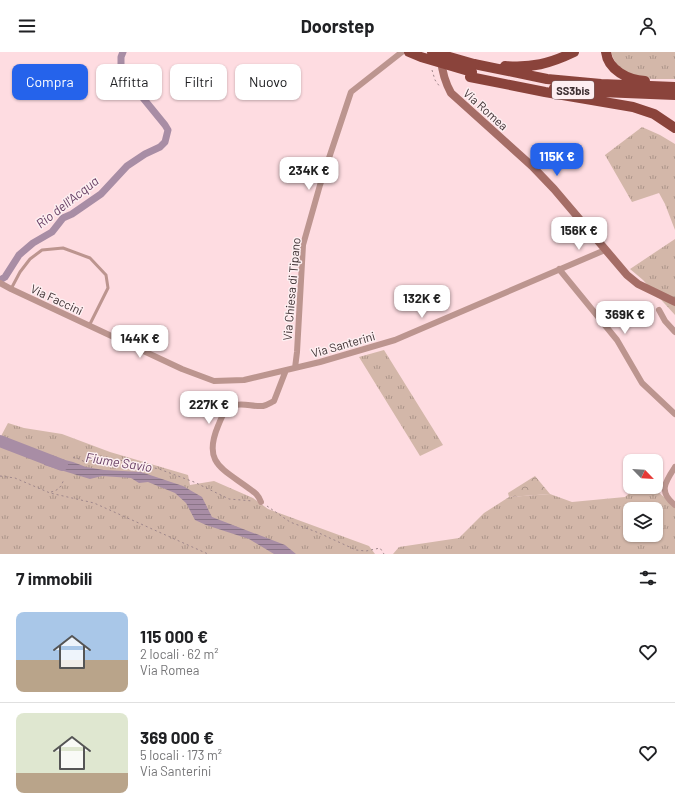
<!DOCTYPE html>
<html lang="it">
<meta charset="utf-8">
<style>
:root{--surface:#fff;--page:#f6f6f6;--text:#202124;--muted:#757577;--line:#e0e0e0;--accent:#2563eb}
body{margin:0;font-family:Barlow,sans-serif;background:var(--page);color:var(--text);height:100vh;display:flex;flex-direction:column;font-size:15px;white-space:nowrap}
*{box-sizing:border-box;margin:0}
p{font-size:13px;color:var(--muted)}
.icon{flex:none;width:22px;height:22px;fill:none;stroke:currentColor;stroke-width:2;stroke-linecap:round;stroke-linejoin:round}
.map{position:relative;height:502px;overflow:hidden}
.drawer{display:flex;flex-direction:column;background:var(--surface);flex:1}
.drawer>*{flex:none}
.guide{position:absolute;left:12px;top:12px;width:400px;height:36px;display:flex;gap:8px}
.needle{width:26px;rotate:115deg}
.tools{position:absolute;left:623px;top:402px;display:grid;gap:8px}
.tools a{display:grid;place-items:center;width:40px;height:40px;border-radius:8px;background:var(--surface);box-shadow:0 1px 3px #0004;font-size:20px}
.price{position:absolute;translate:-50% -34px;padding:0 9px;border-radius:8px;background:#fff;color:#222;font-size:13px;line-height:26px;filter:drop-shadow(0 1px 2px #0008)}
.price::after{content:'';position:absolute;left:50%;top:24px;width:12px;height:9px;margin-left:-6px;background:inherit;clip-path:polygon(0 0,100% 0,50% 100%)}
.price.current{background:var(--accent);color:#fff}
ul{padding:0;list-style:none}
li{display:flex;align-items:center;gap:12px;height:100px;padding:0 16px}
li+li{border-top:1px solid var(--line)}
li span{display:grid;place-items:center;flex:none;width:112px;height:80px;border-radius:8px;color:#555}
li>.icon{margin-inline-start:auto}
span .icon{width:48px;height:48px;fill:#fffc;stroke-width:1}
li b{font-size:17px}
h2{display:flex;justify-content:space-between;align-items:center;height:48px;padding:0 16px;font-size:17px}
.chip{padding:0 14px;border-radius:8px;background:var(--surface);box-shadow:0 1px 3px #0004;font-size:14px;line-height:36px}
.chip.current{background:var(--accent);color:#fff}
header{display:flex;justify-content:space-between;align-items:center;height:52px;padding:0 16px;background:var(--surface);font-size:18px;font-weight:700}
.map>svg:first-child{display:block}
</style>
<header><svg class="icon" aria-label="menu" viewBox="0 0 24 24"><path d="M4 6h16M4 12h16M4 18h16"/></svg>Doorstep<svg class="icon" aria-label="person" viewBox="0 0 24 24"><circle cx="12" cy="8" r="4"/><path d="M4 21q1-7 8-7t8 7"/></svg></header>
<div class="map">
<svg width="675" height="502" viewBox="0 0 675 502">
<defs>
<pattern id="grass-tufts" width="24" height="20" patternUnits="userSpaceOnUse"><rect width="24" height="20" fill="#d3b7a9"/><path d="M3 7l-1-3M5 7V3M7 7l1-3M15 17l-1-3M17 17v-4M19 17l1-3" fill="none" stroke="#ac958a"/></pattern>
<pattern id="forest-crowns" width="20" height="18" patternUnits="userSpaceOnUse"><rect width="20" height="18" fill="#d3b7a9"/><path d="M2 6a3 3 0 1 1 6 0M12 15a3 3 0 1 1 6 0" fill="none" stroke="#ac958a"/></pattern>
<pattern id="water-rules" width="6" height="5" patternUnits="userSpaceOnUse"><rect width="6" height="5" fill="#a88da5"/><path d="M0 2.5h6" fill="none" stroke="#8a7487"/></pattern>
</defs>
<rect width="100%" height="100%" fill="#fedce1"/>
<path fill="url(#grass-tufts)" fill-rule="evenodd" d="M611,0H675V27C649,27 620,30 611,0Z
M642,75L660,83L675,92V178L665,152L659,141L632,150L605,103Z
M675,187V263L643,228L630,217Z
M384,298L443,393L420,404L359,305Z
M8,371L24,376L62,382L110,400L188,423L190,433L214,429L253,446L268,457L369,494L375,502H0V386Z
M636,435H652L675,454V502H393L399,495L459,486L484,461L509,445L550,442L572,450L625,445ZM630,457H656V483H630Z"/>
<path fill="url(#forest-crowns)" d="M535,424L550,442L509,445L508,441Z"/>
<path fill="url(#water-rules)" d="M51,403L57,406L73,410L86,415L104,418L141,420L183,434L202,445L212,465L285,493L296,502H274L249,487L206,473L195,468L186,451L175,441L148,430L139,431L131,426L102,424L90,427L44,413Z"/>
<g fill="none" stroke-linecap="round" stroke-linejoin="round">
<path stroke="#a88da5" stroke-width="7" d="M0,228L5,225L19,203L33,191L52,180L63,166L72,162L101,142L127,114L145,102L160,95L165,90L168,78L165,73L121,19V5L123,0"/>
<path stroke="#a88da5" stroke-width="12" d="M0,389L62,413"/>
<path stroke="#9e868a" stroke-width="1" stroke-dasharray="2 3" stroke-linecap="butt" d="M432,18L435,28L440,35
M73,406L75,405L85,410L106,405L159,417L194,430L229,447L253,449
M0,424L15,426L50,441L94,451L208,502
M51,440C59,438 61,435 64,427
M267,454L290,470L319,481L356,498L366,499L380,496L384,502"/>
<path stroke="#bc958f" stroke-width="3" d="M11,237L20,220L30,207L42,198L63,196L90,206L106,223L108,236L89,274"/>
<path stroke="#bc958f" stroke-width="6" d="M559,217L617,288L642,331L675,362
M0,231L11,237L182,317L214,329L244,328L320,310L395,288L605,198
M659,258L665,269L675,280
M295,316L297,300L303,193L320,133L351,40L402,0
M675,415C665,430 658,440 675,453
M261,450C258,442 254,440 247,435C221,416 203,410 218,374C221,367 224,357 232,354C241,350 253,355 263,354C267,353 270,351 274,349L286,318"/>
<path stroke="#a56d66" stroke-width="8" d="M441,7C442,19 445,30 451,41L532,114L554,137L627,223L638,232L675,250"/>
<path stroke="#8a433b" stroke-width="10" d="M606,0C608,18 628,28 645,29
M474,12L547,27L601,32L675,35
M505,14C532,16 549,12 574,0
M470,25L545,40L633,55L654,62L675,76
M554,36L601,40L675,43"/>
<path stroke="#8a433b" stroke-width="10" d="M409,0L421,5L472,20
M432,0L474,12"/>
</g>
<g text-anchor="middle" dominant-baseline="central" stroke-width="3" stroke-linejoin="round" paint-order="stroke">
<rect fill="#fdeff1" stroke="#77696b" stroke-width="1" x="552" y="29" width="42" height="18" rx="3"/>
<g font-size="11" font-weight="bold" fill="#3d3032">
<text x="573" y="38">SS3bis</text>
</g>
<g font-size="12" fill="#3d3032" stroke="#fdeff1">
<text transform="translate(486 57) rotate(42)">Via Romea</text>
<text transform="translate(291 237) rotate(-85)">Via Chiesa di Tipano</text>
<text transform="translate(57 247) rotate(25)">Via Faccini</text>
<text transform="translate(343 292) rotate(-16)">Via Santerini</text>
</g>
<g font-size="13" font-style="italic" fill="#694166" stroke="#fdeff1">
<text transform="translate(67 150) rotate(-38)">Rio dell'Acqua</text>
<text transform="translate(119 410) rotate(9)">Fiume Savio</text>
</g>
</g>
</svg>
<div class="tools">
<a><svg class="needle" viewBox="-14 -14 28 28"><path d="M0-13l5 13h-10z" fill="#e53935"/><path d="M0 13l5-13h-10z" fill="#757577"/></svg></a>
<a><svg class="icon" aria-label="layers" viewBox="0 0 24 24"><path d="M12 4l9 5-9 5-9-5zM3 14l9 5 9-5"/></svg></a>
</div>
<b class="price current" style="left:557px;top:125px">115K €</b>
<b class="price" style="left:309px;top:139px">234K €</b>
<b class="price" style="left:579px;top:199px">156K €</b>
<b class="price" style="left:422px;top:267px">132K €</b>
<b class="price" style="left:625px;top:283px">369K €</b>
<b class="price" style="left:140px;top:307px">144K €</b>
<b class="price" style="left:209px;top:373px">227K €</b>
<div class="guide">
<a class="chip current">Compra</a>
<a class="chip">Affitta</a>
<a class="chip">Filtri</a>
<a class="chip">Nuovo</a>
</div>
</div>
<section class="drawer">
<h2>7 immobili<svg class="icon" aria-label="filters" viewBox="0 0 24 24"><path d="M4 7h16M4 17h16"/><circle cx="9" cy="7" r="2"/><circle cx="15" cy="17" r="2"/></svg></h2>
<ul>
<li><span style="background:linear-gradient(#a9c7e8 60%,#b9a48a 0)"><svg class="icon" aria-label="home" viewBox="0 0 24 24"><path d="M3 11l9-7 9 7M6 9v11h12V9"/></svg></span><div><b>115 000 €</b><p>2 locali · 62 m²</p><p>Via Romea</p></div><svg class="icon" aria-label="heart" viewBox="0 0 24 24"><path d="M12 20l-8-8c-3-5 5-10 8-4 3-6 11-1 8 4z"/></svg></li>
<li><span style="background:linear-gradient(#dfe7d0 75%,#b9a48a 0)"><svg class="icon" aria-label="home" viewBox="0 0 24 24"><path d="M3 11l9-7 9 7M6 9v11h12V9"/></svg></span><div><b>369 000 €</b><p>5 locali · 173 m²</p><p>Via Santerini</p></div><svg class="icon" aria-label="heart" viewBox="0 0 24 24"><path d="M12 20l-8-8c-3-5 5-10 8-4 3-6 11-1 8 4z"/></svg></li>
</ul>
</section>
